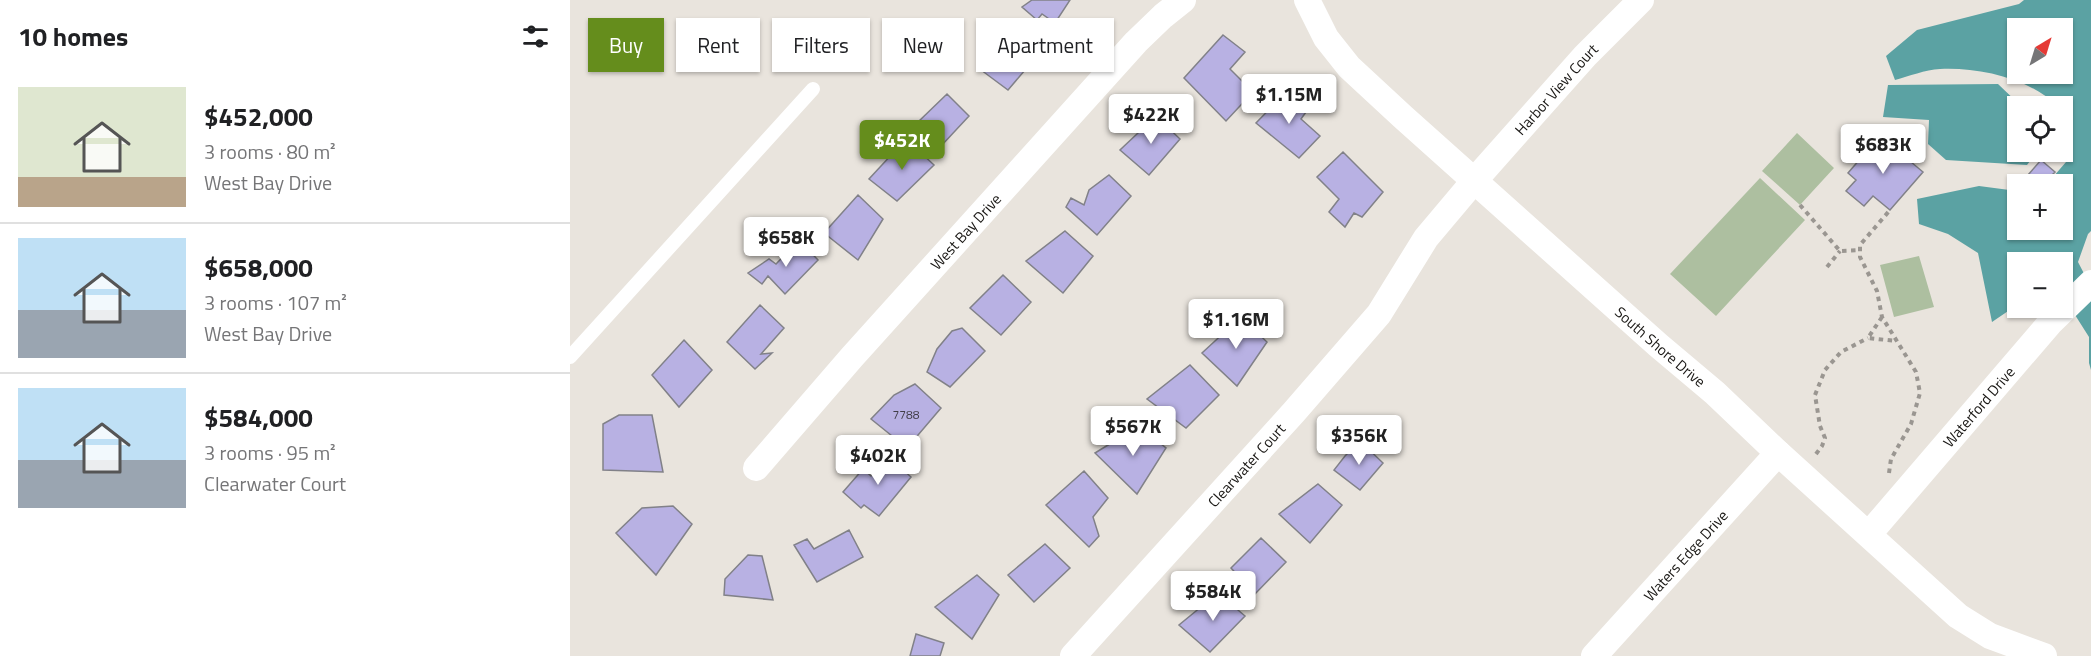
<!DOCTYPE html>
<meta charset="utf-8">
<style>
:root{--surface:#fff;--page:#f2f2f2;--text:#202124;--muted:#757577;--line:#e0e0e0;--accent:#658d1c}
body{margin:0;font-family:"Titillium Web",sans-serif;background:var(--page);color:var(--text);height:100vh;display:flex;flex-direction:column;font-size:22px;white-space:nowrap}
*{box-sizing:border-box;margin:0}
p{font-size:20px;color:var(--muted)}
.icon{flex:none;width:33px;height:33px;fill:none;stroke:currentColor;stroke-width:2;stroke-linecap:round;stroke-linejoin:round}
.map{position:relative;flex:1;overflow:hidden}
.side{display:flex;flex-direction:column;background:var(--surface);width:570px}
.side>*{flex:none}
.hud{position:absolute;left:18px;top:18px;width:570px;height:54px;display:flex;gap:12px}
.needle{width:39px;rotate:38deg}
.controls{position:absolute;left:1437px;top:18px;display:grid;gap:12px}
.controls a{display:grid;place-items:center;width:66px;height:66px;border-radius:0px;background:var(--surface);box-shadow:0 2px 4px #0004;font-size:30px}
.price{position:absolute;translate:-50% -51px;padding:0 14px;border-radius:6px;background:#fff;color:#222;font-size:20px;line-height:39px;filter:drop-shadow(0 2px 3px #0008)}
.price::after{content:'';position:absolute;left:50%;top:36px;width:18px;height:14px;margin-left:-9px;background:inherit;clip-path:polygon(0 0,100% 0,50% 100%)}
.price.current{background:var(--accent);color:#fff}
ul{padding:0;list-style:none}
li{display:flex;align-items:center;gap:18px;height:150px;padding:0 18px}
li+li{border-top:2px solid var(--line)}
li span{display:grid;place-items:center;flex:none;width:168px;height:120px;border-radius:0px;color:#555}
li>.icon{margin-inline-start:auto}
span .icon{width:72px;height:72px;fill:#fffc;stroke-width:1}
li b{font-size:26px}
h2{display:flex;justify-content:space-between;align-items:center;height:72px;padding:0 18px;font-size:26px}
.pill{padding:0 21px;border-radius:0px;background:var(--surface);box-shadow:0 2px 4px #0004;font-size:21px;line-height:54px}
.pill.current{background:var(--accent);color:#fff}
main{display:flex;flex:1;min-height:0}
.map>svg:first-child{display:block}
</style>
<main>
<section class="side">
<h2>10 homes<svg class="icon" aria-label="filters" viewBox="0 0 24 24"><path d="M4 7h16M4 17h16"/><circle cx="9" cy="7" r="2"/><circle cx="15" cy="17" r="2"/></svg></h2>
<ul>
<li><span style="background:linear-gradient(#dfe7d0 75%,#b9a48a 0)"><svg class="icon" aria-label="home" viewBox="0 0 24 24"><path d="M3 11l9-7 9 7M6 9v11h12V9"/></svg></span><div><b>$452,000</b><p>3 rooms · 80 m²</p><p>West Bay Drive</p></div></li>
<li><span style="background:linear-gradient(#bfe0f5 60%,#9aa5b1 0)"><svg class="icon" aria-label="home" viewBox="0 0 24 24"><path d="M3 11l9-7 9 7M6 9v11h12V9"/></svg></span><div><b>$658,000</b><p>3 rooms · 107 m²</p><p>West Bay Drive</p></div></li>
<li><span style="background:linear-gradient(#bfe0f5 60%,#9aa5b1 0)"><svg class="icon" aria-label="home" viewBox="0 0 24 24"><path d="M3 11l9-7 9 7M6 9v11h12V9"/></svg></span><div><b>$584,000</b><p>3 rooms · 95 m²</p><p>Clearwater Court</p></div></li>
</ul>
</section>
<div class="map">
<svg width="1521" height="656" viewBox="0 0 1521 656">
<rect width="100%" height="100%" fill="#e9e4dd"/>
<path fill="#adbfa0" d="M1227,133L1264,168L1230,205L1192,171Z
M1190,178L1235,220L1146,316L1100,274Z
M1349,256L1364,307L1324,317L1310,265Z"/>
<path fill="#5ba2a3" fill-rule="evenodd" d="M1454,0H1521V231L1518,234L1508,262L1521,287V370L1519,363V337L1493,296L1492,262H1448L1447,305L1422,322L1408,253L1378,234L1349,224L1347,199L1409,186L1447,191L1448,230H1492V184H1477L1496,162L1502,124L1493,113L1492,106H1487C1460,78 1407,67 1370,69C1355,70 1339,76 1325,80L1316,56L1347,30L1449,4ZM1448,28H1492V74H1448Z
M1428,84L1451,106H1448V152H1464V156L1457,165L1376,160L1358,144L1359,120L1313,117L1318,85Z"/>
<path fill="#b8b1e3" stroke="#818188" stroke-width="1.5" d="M462,0H500L485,23L472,14L467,20L452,7Z
M438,31L467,56L438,90L407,67Z
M653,35L675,52L660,69L683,92L656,121L614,78Z
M717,91L739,108L731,119L750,136L729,158L686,123Z
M377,94L399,116L372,145L347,123Z
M586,116L610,139L579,175L550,150Z
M1310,136L1353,172L1320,210L1303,196L1294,206L1276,191L1286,180L1278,173Z
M336,139L364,165L327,201L299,179Z
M773,152L813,192L792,217L784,213L775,227L759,212L769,199L747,177Z
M1471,160L1485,172L1473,184H1469L1458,175Z
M539,175L561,196L527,235L496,207L501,198L514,205L519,190Z
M288,195L313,219L288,260L254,233Z
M495,231L523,256L493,293L456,261Z
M229,240L248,260L215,294L198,276L192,284L178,273L199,259L206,264Z
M433,275L461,302L431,335L400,308Z
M190,305L214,328L191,354L202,353L185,369L157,342Z
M671,317L697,342L667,386L632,353Z
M392,328L415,351L380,387L357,372L367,349L382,331Z
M114,340L142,370L109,407L82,375Z
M620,365L649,395L616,428L577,399Z
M345,384L371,408L337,448L301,419L324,395Z
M49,415H82L93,472L33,470V424Z
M569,426L596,448L567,494L525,453Z
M790,441L813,463L790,490L764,470L775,456Z
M318,456L341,477L309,516L294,505L291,508L273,492L293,469L301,476Z
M514,471L538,498L523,517L529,536L519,547L476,505Z
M748,484L772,505L740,543L709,514Z
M103,506L122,524L86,575L46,533L72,508Z
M279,530L293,557L247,582L224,545L237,539L244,549Z
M691,538L716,562L685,594L661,568Z
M475,544L500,568L464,602L438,575Z
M178,555L192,556L203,600L154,595L155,579Z
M407,575L429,595L402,639L365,607Z
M648,593L675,616L640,652L609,625Z
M346,634L374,643L370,656H340Z"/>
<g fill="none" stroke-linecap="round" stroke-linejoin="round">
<path stroke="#9a9691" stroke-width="4" stroke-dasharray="4.5 4.5" stroke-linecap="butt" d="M1230,205L1270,251L1290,250
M1257,267L1270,251
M1312,317L1298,338L1326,341
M1246,454L1252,446L1255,438L1250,426L1245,395L1255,370L1271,352L1298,338
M1319,473L1321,459L1341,424L1350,393L1346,372L1312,317L1307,291L1290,257V245L1320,210"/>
<path stroke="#fff" stroke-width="14" d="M0,357L243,89"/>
<g stroke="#fff" stroke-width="26">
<path id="s1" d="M737,0L756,38L779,67L833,117L1088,345L1145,393L1208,453L1388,616L1420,636L1474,656"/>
<path id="s2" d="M186,468L282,357L566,42L593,16L613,0"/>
<path id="s3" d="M1299,534L1480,323L1521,283"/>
<path id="s4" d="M503,656L724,412L809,314L856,238L904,181L1015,56L1071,0"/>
<path id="s5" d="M1024,656L1208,453"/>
</g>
</g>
<g text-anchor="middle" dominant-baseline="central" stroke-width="5" stroke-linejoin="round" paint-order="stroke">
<g font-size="12" fill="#413e48">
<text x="336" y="414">7788</text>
</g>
<g font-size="15" fill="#191714" stroke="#f6f1ea">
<text stroke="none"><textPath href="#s4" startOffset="746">Harbor View Court</textPath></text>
<text stroke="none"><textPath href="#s2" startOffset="316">West Bay Drive</textPath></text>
<text stroke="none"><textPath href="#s1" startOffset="498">South Shore Drive</textPath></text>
<text stroke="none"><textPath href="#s3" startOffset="168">Waterford Drive</textPath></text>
<text stroke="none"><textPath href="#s4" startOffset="258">Clearwater Court</textPath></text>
<text stroke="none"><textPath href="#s5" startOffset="136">Waters Edge Drive</textPath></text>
</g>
</g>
</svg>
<div class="controls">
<a><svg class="needle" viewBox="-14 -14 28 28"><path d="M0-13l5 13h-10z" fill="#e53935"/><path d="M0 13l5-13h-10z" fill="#757577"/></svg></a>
<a><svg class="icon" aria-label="locate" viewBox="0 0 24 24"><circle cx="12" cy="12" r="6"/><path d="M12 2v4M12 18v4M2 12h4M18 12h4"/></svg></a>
<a>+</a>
<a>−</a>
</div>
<b class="price" style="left:719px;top:125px">$1.15M</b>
<b class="price" style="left:581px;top:145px">$422K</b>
<b class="price current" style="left:332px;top:171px">$452K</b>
<b class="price" style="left:1313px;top:175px">$683K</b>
<b class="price" style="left:216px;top:268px">$658K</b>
<b class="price" style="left:666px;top:350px">$1.16M</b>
<b class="price" style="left:563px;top:457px">$567K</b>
<b class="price" style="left:789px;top:466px">$356K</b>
<b class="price" style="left:308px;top:486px">$402K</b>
<b class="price" style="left:643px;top:622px">$584K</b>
<div class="hud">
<a class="pill current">Buy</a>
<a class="pill">Rent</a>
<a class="pill">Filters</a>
<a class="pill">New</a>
<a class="pill">Apartment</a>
</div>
</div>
</main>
